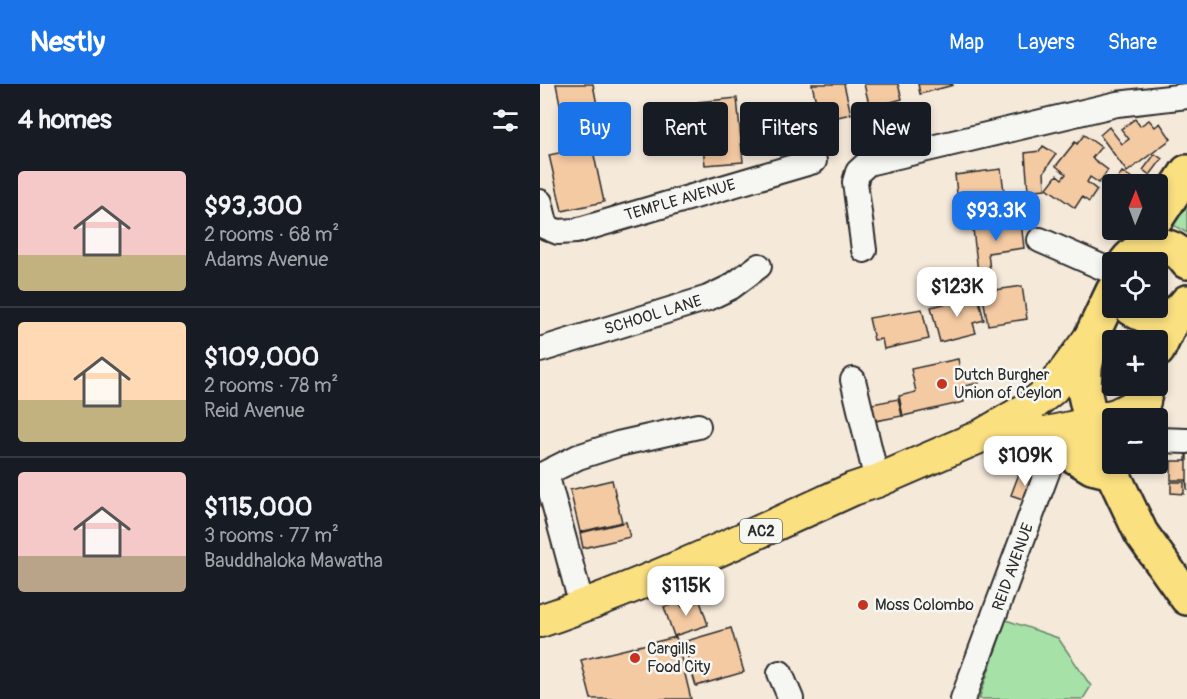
<!DOCTYPE html>
<meta charset="utf-8">
<style>
:root{--surface:#171b24;--page:#242831;--text:#f1f3f6;--muted:#9ea1a6;--line:#363941;--accent:#1a73e8}
body{margin:0;font-family:Pangolin,sans-serif;background:var(--page);color:var(--text);height:100vh;display:flex;flex-direction:column;font-size:22px;white-space:nowrap}
*{box-sizing:border-box;margin:0}
p{font-size:20px;color:var(--muted)}
.icon{flex:none;width:33px;height:33px;fill:none;stroke:currentColor;stroke-width:2;stroke-linecap:round;stroke-linejoin:round}
.map{position:relative;flex:1;overflow:hidden}
.side{display:flex;flex-direction:column;background:var(--surface);width:540px}
.side>*{flex:none}
.guide{position:absolute;left:18px;top:18px;width:538px;height:54px;display:flex;gap:12px}
.needle{width:39px;rotate:1deg}
.fabs{position:absolute;left:562px;top:90px;display:grid;gap:12px}
.fabs a{display:grid;place-items:center;width:66px;height:66px;border-radius:6px;background:var(--surface);box-shadow:0 3px 9px #0003;font-size:30px}
.price{position:absolute;translate:-50% -51px;padding:0 14px;border-radius:12px;background:#fff;color:#222;font-size:20px;line-height:39px;filter:drop-shadow(0 2px 3px #0008)}
.price::after{content:'';position:absolute;left:50%;top:36px;width:18px;height:14px;margin-left:-9px;background:inherit;clip-path:polygon(0 0,100% 0,50% 100%)}
.price.active{background:var(--accent);color:#fff}
ul{padding:0;list-style:none}
li{display:flex;align-items:center;gap:18px;height:150px;padding:0 18px}
li+li{border-top:2px solid var(--line)}
li span{display:grid;place-items:center;flex:none;width:168px;height:120px;border-radius:6px;color:#555}
li>.icon{margin-inline-start:auto}
span .icon{width:72px;height:72px;fill:#fffc;stroke-width:1}
li b{font-size:26px}
h2{display:flex;justify-content:space-between;align-items:center;height:72px;padding:0 18px;font-size:26px}
.chip{padding:0 21px;border-radius:6px;background:var(--surface);box-shadow:0 3px 9px #0003;font-size:21px;line-height:54px}
.chip.active{background:var(--accent);color:#fff}
header{display:flex;align-items:center;gap:36px;box-sizing:border-box;height:84px;padding:0 30px;background:var(--accent);color:#fff}
header strong{font-size:28px}
nav{display:flex;gap:33px;margin-inline-start:auto;font-size:21px}
main{display:flex;flex:1;min-height:0}
.map>svg:first-child{display:block}
</style>
<header>
<strong>Nestly</strong>
<nav><a>Map</a><a>Layers</a><a>Share</a></nav>
</header>
<main>
<section class="side">
<h2>4 homes<svg class="icon" aria-label="filters" viewBox="0 0 24 24"><path d="M4 7h16M4 17h16"/><circle cx="9" cy="7" r="2"/><circle cx="15" cy="17" r="2"/></svg></h2>
<ul>
<li><span style="background:linear-gradient(#f6c9c9 70%,#c2b280 0)"><svg class="icon" aria-label="home" viewBox="0 0 24 24"><path d="M3 11l9-7 9 7M6 9v11h12V9"/></svg></span><div><b>$93,300</b><p>2 rooms · 68 m²</p><p>Adams Avenue</p></div></li>
<li><span style="background:linear-gradient(#ffd9b3 65%,#c2b280 0)"><svg class="icon" aria-label="home" viewBox="0 0 24 24"><path d="M3 11l9-7 9 7M6 9v11h12V9"/></svg></span><div><b>$109,000</b><p>2 rooms · 78 m²</p><p>Reid Avenue</p></div></li>
<li><span style="background:linear-gradient(#f6c9c9 70%,#b9a48a 0)"><svg class="icon" aria-label="home" viewBox="0 0 24 24"><path d="M3 11l9-7 9 7M6 9v11h12V9"/></svg></span><div><b>$115,000</b><p>3 rooms · 77 m²</p><p>Bauddhaloka Mawatha</p></div></li>
</ul>
</section>
<div class="map">
<svg width="647" height="615" viewBox="0 0 647 615">
<rect width="100%" height="100%" fill="#f5e9da"/>
<filter id="ink" filterUnits="userSpaceOnUse"><feTurbulence type="fractalNoise" baseFrequency=".0167" numOctaves="2"/><feDisplacementMap in="SourceGraphic" scale="12" xChannelSelector="R" yChannelSelector="G"/><feConvolveMatrix kernelMatrix="1 2 1 2 8 2 1 2 1" color-interpolation-filters="sRGB"/></filter>
<g filter="url(#ink)">
<path fill="#a6e1a7" stroke="#688669" stroke-width="1.5" d="M647,101V149L635,142L624,139Z
M466,536L518,554L551,602L543,615H439Z"/>
<path fill="#f4caa3" stroke="#2b2b2b" stroke-width="1.5" d="M16,0H53L62,48L27,55Z
M272,0H304L311,30L280,37Z
M324,0H358L362,15L330,24Z
M378,0H412L413,1L380,10Z
M197,14L203,78L165,81L158,18Z
M595,35L600,42L609,36L615,43L620,39L631,55L587,88L560,51L569,43L582,60L589,55L581,45Z
M544,51L561,63L552,74L568,86L559,99L550,93L547,98L557,106L549,118L542,113L535,124L507,104L517,91L522,95L526,90L516,82L535,58L537,60Z
M52,62L64,118L22,127L9,71Z
M503,62L516,70L504,88L505,105L488,107L485,69L500,67Z
M615,70L622,75L610,91L603,86Z
M461,85L466,122L419,128L415,91Z
M582,88L592,94L588,100H583L576,97Z
M481,138L484,164L448,169L450,186L438,188L433,145Z
M482,202L487,235L448,241L442,208Z
M438,212L444,236L433,239L436,249L400,258L391,223Z
M382,225L389,255L344,265L342,255L334,256L329,234Z
M418,275L421,290L436,286L439,299L420,303L424,318L363,332L359,312L376,308L371,285Z
M358,315L362,332L335,337L332,320Z
M646,368H647V406L646,396H631V377H646Z
M480,387L500,394L491,418L471,411Z
M72,396L82,438L40,448L30,406Z
M631,398H644V410L631,409Z
M86,438L90,453L43,464L40,449Z
M160,517L168,541L134,552L124,523L140,518L142,523Z
M191,544L204,588L156,602L143,558Z
M136,553L151,615H51L41,576Z"/>
<g fill="none" stroke-linecap="round" stroke-linejoin="round">
<g stroke="#2b2b2b" stroke-width="28">
<path id="minor" d="M0,118L6,143L18,148L36,147L274,77
M500,156L573,188
M324,166L315,98L318,88L328,79L577,20L647,12
M0,266L168,214L191,203L219,182
M313,296L337,397
M618,356L647,357
M0,392L38,373L78,360L158,342
M0,392L8,397L42,522
M240,589L251,615
M423,615L509,383L510,373L504,349"/>
</g>
<g stroke="#2b2b2b" stroke-width="36">
<path id="major" d="M446,352L507,349L535,343L551,337L576,331L604,317
M0,537C108,500 210,452 313,405L337,397L439,353L487,325L512,305L552,251"/>
</g>
<g stroke="#2b2b2b" stroke-width="38">
<path id="highway" d="M618,132L647,88
M586,178C602,157 632,155 647,178
M573,207L552,251L545,284L544,306L551,337L575,394L601,449L647,514
M591,224C609,237 633,238 647,218
M618,266L635,230
M599,334L607,302
M507,349L526,367L552,383L572,388"/>
</g>
<use href="#minor" stroke="#f6f6f2" stroke-width="24"/>
<use href="#major" stroke="#fbe080" stroke-width="32"/>
<use href="#highway" stroke="#fbe080" stroke-width="33"/>
</g>
</g>
<g fill="#c8321e" stroke="#f6f6f2" stroke-width="2">
<circle cx="402" cy="300" r="6"/>
<circle cx="323" cy="521" r="6"/>
<circle cx="95" cy="574" r="6"/>
</g>
<g text-anchor="middle" dominant-baseline="central" stroke-width="5" stroke-linejoin="round" paint-order="stroke">
<rect fill="#f6f6f2" stroke="#686867" stroke-width="1.5" x="200" y="435" width="42" height="24" rx="4.5"/>
<g font-size="15" font-weight="bold" fill="#2b2b2b">
<text x="221" y="447">AC2</text>
</g>
<g font-size="16" fill="#2b2b2b" stroke="#f6f6f2">
<text transform="translate(140 116) rotate(-16)">TEMPLE AVENUE</text>
<text transform="translate(113 231) rotate(-17)">SCHOOL LANE</text>
<text transform="translate(473 483) rotate(-70)">REID AVENUE</text>
</g>
<g font-size="16" fill="#2b2b2b" stroke="#f6f6f2" text-anchor="start">
<text x="414" y="291">Dutch Burgher<tspan x="414" dy="18">Union of Ceylon</tspan></text>
<text x="335" y="521">Moss Colombo</text>
<text x="107" y="565">Cargills<tspan x="107" dy="18">Food City</tspan></text>
</g>
</g>
</svg>
<div class="fabs">
<a><svg class="needle" viewBox="-14 -14 28 28"><path d="M0-13l5 13h-10z" fill="#e53935"/><path d="M0 13l5-13h-10z" fill="#9ea1a6"/></svg></a>
<a><svg class="icon" aria-label="locate" viewBox="0 0 24 24"><circle cx="12" cy="12" r="6"/><path d="M12 2v4M12 18v4M2 12h4M18 12h4"/></svg></a>
<a>+</a>
<a>−</a>
</div>
<b class="price active" style="left:456px;top:158px">$93.3K</b>
<b class="price" style="left:417px;top:234px">$123K</b>
<b class="price" style="left:485px;top:403px">$109K</b>
<b class="price" style="left:146px;top:533px">$115K</b>
<div class="guide">
<a class="chip active">Buy</a>
<a class="chip">Rent</a>
<a class="chip">Filters</a>
<a class="chip">New</a>
</div>
</div>
</main>
